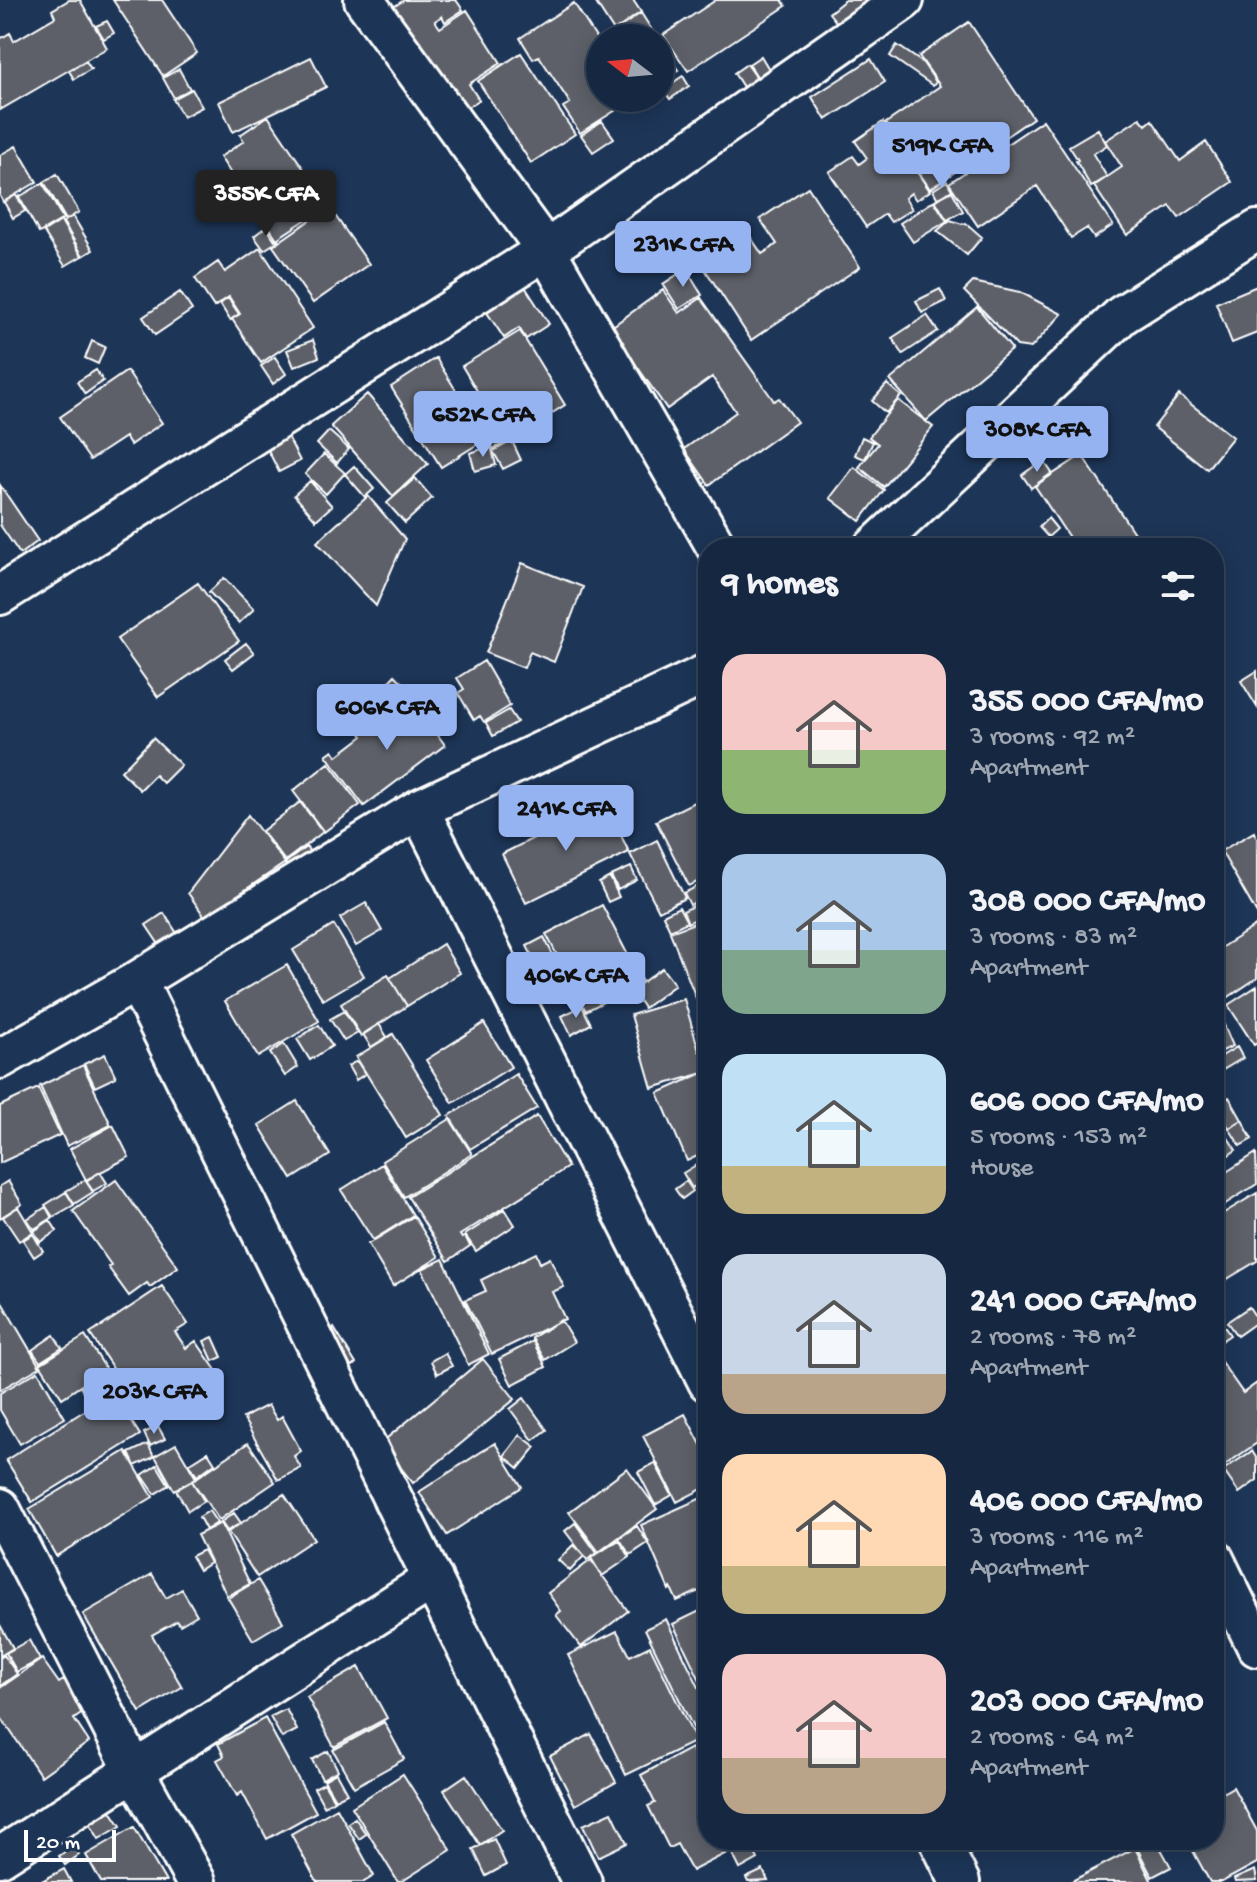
<!DOCTYPE html>
<meta charset="utf-8">
<style>
:root{--surface:#162841;--page:#23344c;--text:#f1f3f6;--muted:#9ea6b1;--line:#35445a;--accent:#95b2f1}
body{margin:0;font-family:"Gochi Hand",sans-serif;background:var(--page);color:var(--text);height:100vh;display:flex;flex-direction:column;font-size:30px;white-space:nowrap}
*{box-sizing:border-box;margin:0}
p{font-size:26px;color:var(--muted)}
.icon{flex:none;width:44px;height:44px;fill:none;stroke:currentColor;stroke-width:2;stroke-linecap:round;stroke-linejoin:round}
.map{position:relative;flex:1;overflow:hidden}
.details{position:absolute;left:698px;top:538px;width:526px;height:1312px;display:flex;flex-direction:column;background:var(--surface);border-radius:32px;box-shadow:0 4px 20px #0003,0 0 0 2px var(--line)}
.details>*{flex:none}
.needle{width:52px;rotate:286deg}
.fabs{position:absolute;left:586px;top:24px;display:grid;gap:16px}
.fabs a{display:grid;place-items:center;width:88px;height:88px;border-radius:50%;background:var(--surface);box-shadow:0 4px 20px #0003,0 0 0 2px var(--line);font-size:40px}
.scale{position:absolute;left:24px;bottom:20px;width:92px;box-sizing:border-box;padding-left:8px;border:4px solid #fff;border-top:0;font-size:22px;line-height:28px;white-space:nowrap;color:#fff;-webkit-text-stroke:6px #1d3557;paint-order:stroke}
.price{position:absolute;translate:-50% -68px;padding:0 18px;border-radius:8px;background:var(--accent);color:#111;font-size:26px;line-height:52px;filter:drop-shadow(0 2px 4px #0008)}
.price::after{content:'';position:absolute;left:50%;top:48px;width:24px;height:18px;margin-left:-12px;background:inherit;clip-path:polygon(0 0,100% 0,50% 100%)}
.price.active{background:#222;color:#fff}
ul{padding:0;list-style:none}
li{display:flex;align-items:center;gap:24px;height:200px;padding:0 24px}
li span{display:grid;place-items:center;flex:none;width:224px;height:160px;border-radius:24px;color:#555}
li>.icon{margin-inline-start:auto}
span .icon{width:96px;height:96px;fill:#fffc;stroke-width:1}
li b{font-size:34px}
h2{display:flex;justify-content:space-between;align-items:center;height:96px;padding:0 24px;font-size:34px}
.map>svg:first-child{display:block}
</style>
<div class="map">
<svg width="1257" height="1882" viewBox="0 0 1257 1882">
<rect width="100%" height="100%" fill="#1d3557"/>
<filter id="ink" filterUnits="userSpaceOnUse"><feTurbulence type="fractalNoise" baseFrequency=".0125" numOctaves="2"/><feDisplacementMap in="SourceGraphic" scale="16" xChannelSelector="R" yChannelSelector="G"/><feConvolveMatrix kernelMatrix="1 2 1 2 8 2 1 2 1" color-interpolation-filters="sRGB"/></filter>
<g filter="url(#ink)">
<path fill="#5d6168" stroke="#fff" stroke-width="2" d="M69,0H80L107,48L0,110V39L10,33L14,41L55,17L52,10Z
M113,0H162L197,53L163,76Z
M404,0H456L463,10L445,22L442,16L435,21L440,28L467,10L501,63L469,84L479,100L460,112L392,8Z
M594,0H633L641,12L614,31Z
M716,0H782L786,6L688,71L663,35Z
M845,0H869L872,4L841,28L829,13Z
M574,3L598,41L592,45L600,58V98H635L580,133L563,107L570,103L539,56L533,59L520,38Z
M641,13L657,38H621L616,30Z
M107,21L114,33L104,39L96,26Z
M969,22L1033,118L930,189L886,123L940,86L919,56Z
M660,43L678,70L660,81Z
M897,45L923,63L936,82L933,86L890,56Z
M521,53L575,134L531,163L478,81Z
M761,56L773,76L761,83L749,64Z
M311,57L326,87L233,132L219,102Z
M871,59L885,82L826,120L812,97Z
M86,61L91,69L74,79L69,71Z
M747,64L759,81L745,90L734,73Z
M179,69L190,89L174,98L163,78Z
M683,76L689,86L670,99L663,89Z
M192,89L202,107L183,117L173,99Z
M268,116L328,205L275,240L220,157L244,141L240,135Z
M1140,118L1146,125L1152,120L1180,161L1206,142L1232,182L1179,218L1170,206L1127,235L1094,186L1122,167L1105,141Z
M1043,120L1113,225L1094,238L1087,228L1071,238L1037,186L978,226L949,183Z
M602,121L614,138L593,152L581,135Z
M883,122L930,191L916,200L911,193L905,198L912,209L891,222L885,214L866,227L829,172L853,156L859,164L867,158L855,141Z
M1098,129L1107,145L1093,154L1107,177L1091,187L1076,161L1078,160L1069,146Z
M16,146L37,182L3,202L0,196V155Z
M57,174L79,212L66,220L44,182Z
M947,181L952,190L938,199L933,190Z
M43,183L63,219L39,233L19,197Z
M808,187L860,267L751,340L699,260L745,229L762,254L777,244L760,219Z
M952,191L963,211L947,220L935,200Z
M16,195L25,211L13,218L4,202Z
M934,201L947,221L913,242L900,223Z
M329,207L369,264L313,303L273,246Z
M73,216L93,250L83,256L63,222Z
M950,220L962,224L966,223L982,237L967,255L937,231Z
M61,221L82,256L65,266L44,232Z
M268,225L278,241L264,250L254,236Z
M260,248L313,328L261,363L232,319L240,314L229,297L214,307L195,278L218,262L225,272Z
M686,269L702,295L679,309L663,284Z
M522,282L549,324L526,339L519,328L504,338L484,308Z
M973,282L1020,292L1062,314L1031,348L1017,346L964,291Z
M1257,286V333L1232,343L1216,303Z
M940,289L946,301L922,313L916,301Z
M663,290L679,313L701,298L774,401L779,398L797,422L709,485L684,449L736,412L712,377L667,409L610,328Z
M180,292L192,310L155,335L143,317Z
M228,298L239,314L230,320L220,304Z
M977,307L1012,349L926,421L890,380Z
M927,315L938,331L903,354L892,338Z
M520,331L565,405L516,436L510,427L502,432L462,366Z
M313,340L319,357L294,367L287,350Z
M92,341L105,347L98,364L85,358Z
M275,357L286,374L273,384L261,366Z
M436,358L486,439L441,467L391,387Z
M96,370L103,381L85,394L77,382Z
M127,371L162,423L130,445L125,437L90,460L60,417Z
M887,384L901,396L886,413L872,401Z
M367,394L428,464L393,496L331,426Z
M1179,395L1233,437L1207,469L1154,427Z
M898,400L933,427L884,487L859,467L878,444L869,437Z
M498,427L502,434L509,431L513,439L493,449L485,434Z
M329,431L349,449L337,463L317,444Z
M287,435L300,461L279,472L266,446Z
M862,437L873,442L865,459L855,455Z
M512,441L521,460L503,469L493,451Z
M491,446L496,465L475,471L470,453Z
M324,454L345,473L326,494L305,474Z
M1082,455L1144,548H1076L1035,486Z
M1043,460L1052,473L1031,488L1022,475Z
M354,466L374,489L365,497L345,474Z
M854,467L884,490L860,521L830,498Z
M415,478L432,498L405,523L387,503Z
M310,481L332,506L316,520L294,495Z
M0,485L38,541L20,554L0,525Z
M368,496L405,539L376,606L317,542Z
M1048,518L1057,529L1048,537L1039,527Z
M522,563L583,587L554,662L530,652L524,668L486,653Z
M224,578L254,609L239,623L209,592Z
M198,583L239,641L158,697L117,639Z
M246,643L254,653L233,669L225,659Z
M484,661L510,706L484,722L480,716L474,720L458,693L464,689L457,678Z
M1257,671V707L1241,681Z
M395,675L411,691L387,714L372,699Z
M411,698L445,745L364,806L326,755L333,750L337,756L363,736L360,732L378,718L383,725L397,714L394,711Z
M509,710L517,722L493,736L486,723Z
M153,738L181,765L163,783L155,775L140,790L121,771Z
M329,763L360,805L324,832L293,791Z
M708,795V877L689,886L656,821Z
M300,802L323,832L285,861L262,831Z
M605,802L629,852L526,903L502,854Z
M248,815L285,863L205,917L188,893Z
M1254,832L1257,838V914L1221,851Z
M657,840L685,898L659,911L630,854Z
M306,847L313,855L292,871L285,863Z
M631,867L637,880L618,890L611,876Z
M610,877L619,897L608,902L599,883Z
M702,884L708,896L690,905L684,893Z
M708,899V913L688,923L683,911Z
M366,903L382,931L356,946L340,918Z
M602,905L642,982L586,1011L546,934Z
M679,907L687,922L670,930L663,915Z
M164,913L180,938L162,949L146,925Z
M708,918V1011L702,1013L670,932Z
M334,925L364,976L323,1000L293,950Z
M1257,925V978L1224,1000L1214,984V952Z
M544,937L558,965L541,974L527,946Z
M443,944L460,973L407,1006L390,978Z
M287,965L319,1021L258,1057L225,1001Z
M662,968L675,985L644,1008L632,990Z
M388,975L407,1006L361,1036L341,1004Z
M1257,986V1043L1254,1045L1228,1005Z
M684,999L699,1051L702,1050L707,1072L652,1088L631,1015Z
M582,1006L591,1024L571,1035L562,1016Z
M344,1011L358,1033L344,1041L330,1019Z
M1218,1011L1233,1046L1214,1055V1013Z
M484,1023L511,1067L453,1103L426,1060Z
M379,1024L387,1037L371,1047L363,1034Z
M319,1025L332,1046L310,1060L297,1039Z
M393,1034L443,1115L406,1138L356,1057Z
M284,1044L298,1067L285,1076L270,1053Z
M1237,1047L1243,1058L1221,1071L1215,1060Z
M105,1054L116,1077L95,1087L84,1064Z
M357,1061L365,1074L356,1080L348,1066Z
M83,1065L111,1125L67,1146L40,1086Z
M705,1072L708,1080V1151L687,1161L658,1093Z
M516,1074L537,1108L470,1149L449,1116Z
M38,1088L60,1135L0,1163V1106Z
M1229,1097L1242,1120L1229,1128L1215,1105Z
M297,1101L330,1155L292,1179L259,1125Z
M537,1116L568,1167L460,1235L462,1238L465,1236L470,1246L448,1261L408,1197Z
M1214,1116L1236,1150L1214,1165Z
M450,1119L472,1154L404,1197L382,1161Z
M1242,1120L1252,1139L1240,1146L1229,1128Z
M113,1125L129,1157L86,1180L70,1149Z
M1256,1153L1257,1184L1214,1211V1180Z
M708,1158V1178L692,1188L683,1173Z
M382,1164L413,1215L373,1240L341,1190Z
M100,1172L107,1183L93,1191L86,1181Z
M85,1180L93,1192L74,1204L66,1191Z
M116,1180L178,1267L150,1287L147,1283L129,1296L108,1267L111,1265L73,1211Z
M8,1181L22,1204L0,1218V1186Z
M686,1181L693,1191L682,1199L675,1189Z
M66,1192L74,1205L53,1217L45,1205Z
M1257,1193V1261L1214,1287V1219Z
M18,1207L33,1232L19,1241L3,1217Z
M46,1207L52,1218L34,1229L27,1219Z
M505,1209L515,1225L476,1251L465,1235Z
M414,1216L439,1257L393,1286L368,1244Z
M50,1220L57,1231L40,1242L34,1231Z
M33,1234L43,1251L34,1257L23,1240Z
M536,1253L540,1263L550,1258L564,1287L552,1292L565,1319L492,1354L465,1300L486,1291L481,1280Z
M443,1259L489,1354L468,1365L422,1269Z
M162,1286L188,1324L175,1332L186,1348L196,1341L222,1379L152,1427L90,1334Z
M0,1299L40,1367L0,1390Z
M1249,1307L1257,1319V1322L1237,1336L1227,1322Z
M1214,1312L1230,1335L1214,1346Z
M561,1320L574,1342L545,1360L532,1338Z
M334,1328L356,1364L338,1375L315,1340Z
M54,1335L62,1348L40,1362L32,1350Z
M85,1336L106,1369L62,1398L40,1364Z
M213,1337L222,1357L213,1361L204,1341Z
M533,1341L546,1367L512,1385L499,1359Z
M445,1353L452,1366L437,1374L431,1361Z
M483,1359L515,1399L413,1483L381,1443Z
M1219,1359L1243,1393L1257,1383V1443L1225,1465L1214,1448V1362Z
M38,1371L65,1418L20,1444L0,1410V1393Z
M107,1372L124,1400L120,1403L140,1435L32,1502L6,1460L92,1406L81,1388Z
M524,1398L547,1430L533,1440L510,1409Z
M268,1405L277,1420L282,1416L301,1451L294,1456L301,1468L278,1480L243,1418Z
M685,1414L708,1458V1486L677,1502L643,1436Z
M158,1426L165,1439L150,1446L144,1433Z
M520,1435L536,1447L519,1468L504,1456Z
M248,1443L275,1482L219,1520L192,1481Z
M495,1443L522,1487L447,1535L419,1492Z
M148,1444L154,1457L135,1466L129,1453Z
M176,1444L196,1478L174,1490L155,1456Z
M126,1451L153,1497L56,1556L29,1509Z
M1252,1451L1257,1459V1480L1239,1493L1223,1470Z
M208,1452L215,1463L197,1476L189,1464Z
M655,1463L672,1495L655,1505L638,1472Z
M157,1465L169,1485L155,1494L142,1475Z
M627,1468L657,1509L599,1552L569,1512Z
M192,1481L204,1501L188,1511L176,1490Z
M284,1494L314,1539L257,1577L228,1532Z
M708,1495V1587L677,1601L671,1588L669,1590L641,1525Z
M209,1511L217,1523L206,1530L199,1517Z
M234,1513L241,1523L227,1531L221,1522Z
M221,1523L250,1584L227,1596L197,1535Z
M575,1523L597,1553L587,1560L565,1531Z
M637,1526L648,1543L630,1555L619,1538Z
M619,1540L630,1557L602,1576L591,1558Z
M573,1545L584,1556L570,1571L558,1560Z
M203,1550L210,1563L199,1570L191,1556Z
M591,1560L628,1611L581,1647L556,1615L561,1611L548,1593Z
M152,1574L166,1598L182,1589L197,1615L180,1625L177,1621L152,1635L182,1687L140,1712L83,1614Z
M258,1580L283,1622L253,1640L228,1598Z
M708,1607V1697L673,1624Z
M666,1619L708,1706V1736L699,1740L645,1629Z
M0,1625L13,1648L0,1656Z
M617,1631L630,1656L650,1646L696,1741L626,1775L568,1655Z
M29,1640L40,1660L17,1672L6,1653Z
M4,1655L17,1674L0,1686V1658Z
M42,1659L59,1683L65,1679L87,1710L74,1719L89,1742L41,1776L0,1716V1688Z
M359,1667L387,1718L334,1747L307,1697Z
M286,1709L297,1730L282,1738L270,1717Z
M265,1718L316,1812L267,1839L242,1792L237,1796L217,1760L224,1756L218,1744Z
M384,1722L404,1759L354,1787L333,1750Z
M591,1734L616,1782L575,1805L550,1756Z
M691,1748L708,1780V1840H739L742,1845L692,1871L677,1844L669,1848L648,1806L655,1803L641,1775Z
M328,1751L338,1770L322,1779L312,1760Z
M336,1773L347,1793L335,1799L324,1780Z
M403,1774L451,1850L401,1882H398L352,1807Z
M466,1775L502,1830L480,1845L444,1790Z
M324,1783L334,1800L324,1806L314,1788Z
M1233,1787L1257,1831V1863L1222,1882H1210L1187,1840H1214V1798Z
M109,1808L121,1826L99,1839L88,1820Z
M337,1808L374,1876L364,1882H317L291,1834Z
M612,1812L627,1843L598,1857L583,1825Z
M355,1818L366,1834L359,1839L348,1823Z
M134,1827L166,1882H101L86,1855Z
M494,1839L506,1865L486,1876L473,1849Z
M1147,1840H1156L1171,1867L1152,1877L1136,1846Z
M750,1844L758,1859L740,1869L732,1853Z
M74,1846L79,1855L65,1865L59,1856Z
M1135,1848L1152,1882H1070Z
M64,1869L71,1882H40Z
M763,1870L768,1881L748,1882L746,1878Z
M1255,1870L1257,1881L1235,1882L1234,1879Z"/>
<g fill="none" stroke-linecap="round" stroke-linejoin="round">
<g stroke="#fff" stroke-width="44">
<path id="minor" d="M364,0L546,250L717,548
M873,548L1122,315L1257,230
M0,595L546,250L904,0
M419,809L708,1382
M137,981L582,1882
M0,1059L137,981L419,809L708,673
M0,1508L134,1770L196,1882
M1214,1559L1257,1647
M939,1840L960,1882
M0,1857L433,1579"/>
</g>
<use href="#minor" stroke="#1d3557" stroke-width="38"/>
</g>
</g>
</svg>
<div class="fabs">
<a><svg class="needle" viewBox="-14 -14 28 28"><path d="M0-13l5 13h-10z" fill="#e53935"/><path d="M0 13l5-13h-10z" fill="#9ea6b1"/></svg></a>
</div>
<div class="scale">20 m</div>
<b class="price" style="left:942px;top:190px">519K CFA</b>
<b class="price active" style="left:266px;top:238px">355K CFA</b>
<b class="price" style="left:683px;top:289px">231K CFA</b>
<b class="price" style="left:483px;top:459px">652K CFA</b>
<b class="price" style="left:1037px;top:474px">308K CFA</b>
<b class="price" style="left:387px;top:752px">606K CFA</b>
<b class="price" style="left:566px;top:853px">241K CFA</b>
<b class="price" style="left:576px;top:1020px">406K CFA</b>
<b class="price" style="left:154px;top:1436px">203K CFA</b>
<section class="details">
<h2>9 homes<svg class="icon" aria-label="filters" viewBox="0 0 24 24"><path d="M4 7h16M4 17h16"/><circle cx="9" cy="7" r="2"/><circle cx="15" cy="17" r="2"/></svg></h2>
<ul>
<li><span style="background:linear-gradient(#f6c9c9 60%,#8fb573 0)"><svg class="icon" aria-label="home" viewBox="0 0 24 24"><path d="M3 11l9-7 9 7M6 9v11h12V9"/></svg></span><div><b>355 000 CFA/mo</b><p>3 rooms · 92 m²</p><p>Apartment</p></div></li>
<li><span style="background:linear-gradient(#a9c7e8 60%,#7fa58c 0)"><svg class="icon" aria-label="home" viewBox="0 0 24 24"><path d="M3 11l9-7 9 7M6 9v11h12V9"/></svg></span><div><b>308 000 CFA/mo</b><p>3 rooms · 83 m²</p><p>Apartment</p></div></li>
<li><span style="background:linear-gradient(#bfe0f5 70%,#c2b280 0)"><svg class="icon" aria-label="home" viewBox="0 0 24 24"><path d="M3 11l9-7 9 7M6 9v11h12V9"/></svg></span><div><b>606 000 CFA/mo</b><p>5 rooms · 153 m²</p><p>House</p></div></li>
<li><span style="background:linear-gradient(#c9d6e8 75%,#b9a48a 0)"><svg class="icon" aria-label="home" viewBox="0 0 24 24"><path d="M3 11l9-7 9 7M6 9v11h12V9"/></svg></span><div><b>241 000 CFA/mo</b><p>2 rooms · 78 m²</p><p>Apartment</p></div></li>
<li><span style="background:linear-gradient(#ffd9b3 70%,#c2b280 0)"><svg class="icon" aria-label="home" viewBox="0 0 24 24"><path d="M3 11l9-7 9 7M6 9v11h12V9"/></svg></span><div><b>406 000 CFA/mo</b><p>3 rooms · 116 m²</p><p>Apartment</p></div></li>
<li><span style="background:linear-gradient(#f6c9c9 65%,#b9a48a 0)"><svg class="icon" aria-label="home" viewBox="0 0 24 24"><path d="M3 11l9-7 9 7M6 9v11h12V9"/></svg></span><div><b>203 000 CFA/mo</b><p>2 rooms · 64 m²</p><p>Apartment</p></div></li>
</ul>
</section>
</div>
